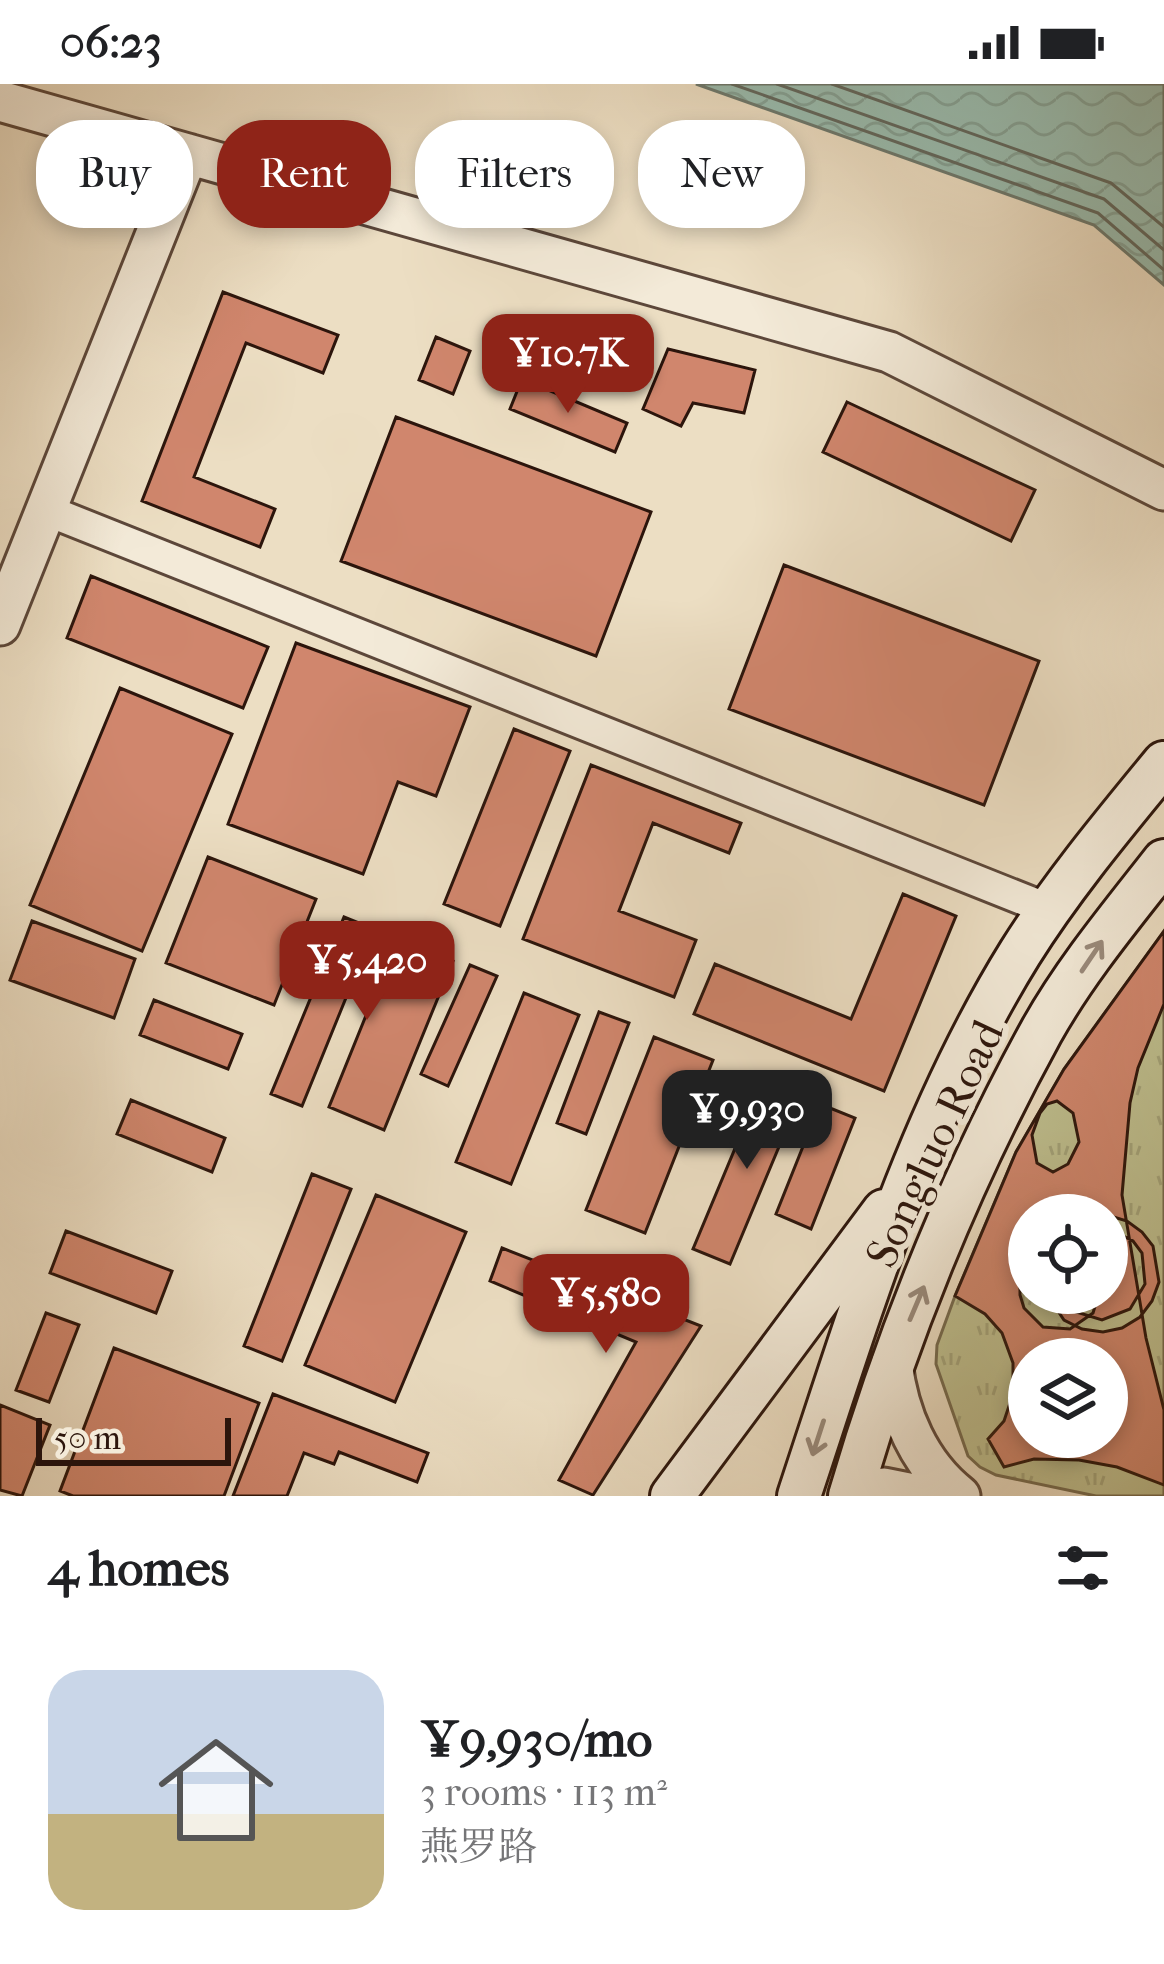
<!DOCTYPE html>
<meta charset="utf-8">
<style>
:root{--surface:#fff;--page:#f2f2f2;--text:#202124;--muted:#757577;--accent:#8f2418}
body{margin:0;font-family:"IM FELL French Canon","Noto Serif SC",serif;background:var(--page);color:var(--text);height:100vh;display:flex;flex-direction:column;font-size:45px;white-space:nowrap}
*{box-sizing:border-box;margin:0}
p{font-size:39px;color:var(--muted)}
.icon{flex:none;width:66px;height:66px;fill:none;stroke:currentColor;stroke-width:2;stroke-linecap:round;stroke-linejoin:round}
.map{position:relative;height:1412px;overflow:hidden}
.sheet{display:flex;flex-direction:column;background:var(--surface);flex:1}
.sheet>*{flex:none}
.banner{position:absolute;left:36px;top:36px;width:1092px;height:108px;display:flex;gap:24px}
.controls{position:absolute;left:1008px;top:1110px;display:grid;gap:24px}
.controls a{display:grid;place-items:center;width:120px;height:120px;border-radius:50%;background:var(--surface);box-shadow:0 6px 18px #0003;font-size:60px}
.scale{position:absolute;left:36px;bottom:30px;width:195px;box-sizing:border-box;padding-left:12px;border:6px solid #2c150c;border-top:0;font-size:33px;line-height:42px;white-space:nowrap;color:#2c150c;-webkit-text-stroke:9px #f3ead8;paint-order:stroke}
.price{position:absolute;translate:-50% -102px;padding:0 27px;border-radius:24px;background:var(--accent);color:#fff;font-size:39px;line-height:78px;filter:drop-shadow(0 3px 6px #0008)}
.price::after{content:'';position:absolute;left:50%;top:72px;width:36px;height:27px;margin-left:-18px;background:inherit;clip-path:polygon(0 0,100% 0,50% 100%)}
.price.current{background:#222;color:#fff}
ul{padding:0;list-style:none}
li{display:flex;align-items:center;gap:36px;height:300px;padding:0 48px}
li span{display:grid;place-items:center;flex:none;width:336px;height:240px;border-radius:36px;color:#555}
li>.icon{margin-inline-start:auto}
span .icon{width:144px;height:144px;fill:#fffc;stroke-width:1}
li b{font-size:51px}
h2{display:flex;justify-content:space-between;align-items:center;height:144px;padding:0 48px;font-size:51px}
.pill{padding:0 42px;border-radius:48px;background:var(--surface);box-shadow:0 6px 18px #0003;font-size:42px;line-height:108px}
.pill.current{background:var(--accent);color:#fff}
.status{display:flex;justify-content:space-between;align-items:center;height:84px;padding:0 60px;background:var(--surface);direction:ltr}
.status svg{height:33px;fill:currentColor}
.map>svg:first-child{display:block}
</style>
<div class="status"><b>06:23</b><svg viewBox="0 0 49 12"><path d="M0 12V9h3v3zM5 12V6h3v6zM10 12V3h3v9zM15 12V0h3v12zM26 1h20v11H26zM47 4h2v5h-2z"/></svg></div>
<div class="map">
<svg width="1164" height="1412" viewBox="0 0 1164 1412">
<defs>
<pattern id="grass-tufts" width="24" height="20" patternUnits="userSpaceOnUse" patternTransform="scale(3)"><rect width="24" height="20" fill="#bebf8f"/><path d="M3 7l-1-3M5 7V3M7 7l1-3M15 17l-1-3M17 17v-4M19 17l1-3" fill="none" stroke="#a3a37a"/></pattern>
<pattern id="water-waves" width="16" height="10" patternUnits="userSpaceOnUse" patternTransform="scale(3)"><rect width="16" height="10" fill="#99bcaf"/><path d="M0 5q4-4 8 0t8 0" fill="none" stroke="#84a195"/></pattern>
</defs>
<rect width="100%" height="100%" fill="#ecdec3"/>
<filter id="stains"><feTurbulence type="fractalNoise" baseFrequency=".00167" numOctaves="4"/><feColorMatrix values="0 0 0 0 .2 0 0 0 0 .09 0 0 0 0 .02 0 0 0 .5 -.17"/></filter>
<radialGradient id="worn" r=".72"><stop offset=".6" stop-color="#630" stop-opacity="0"/><stop offset="1" stop-color="#630" stop-opacity=".3"/></radialGradient>
<path fill="url(#grass-tufts)" stroke="#756a4e" stroke-width="3" fill-rule="evenodd" d="M1164,847V1412H1096L996,1391L980,1383L968,1372L936,1280L937,1261L955,1212L1016,1068L1064,985ZM1029,1131H1107V1209H1029ZM1029,1275H1107V1353H1029Z"/>
<path fill="url(#water-waves)" stroke="#6d796e" stroke-width="3" d="M696,0H1164V201L1094,141Z"/>
<g fill="none" stroke-linecap="round" stroke-linejoin="round">
<path stroke="#62685e" stroke-width="3" d="M732,0L1098,129L1164,186
M777,0L1104,115L1164,166
M832,0L1111,99L1164,143"/>
</g>
<path fill="#d0866d" stroke="#2c150c" stroke-width="3" fill-rule="evenodd" d="M223,208L338,251L323,289L246,259L194,393L275,425L260,463L142,417Z
M560,241L642,262L637,284L554,263Z
M436,253L470,267L453,310L419,296Z
M668,265L755,286L744,329L693,319L681,342L643,325Z
M522,295L627,339L615,368L510,325Z
M847,318L1035,406L1011,457L823,368Z
M396,333L651,428L596,572L341,477Z
M784,481L1039,577L984,721L729,625Z
M91,492L268,563L243,624L67,554Z
M296,559L470,623L436,712L398,698L363,790L228,740Z
M120,604L232,650L142,867L30,821Z
M514,645L570,667L500,842L444,820Z
M591,681L741,739L729,769L653,739L619,827L696,856L674,913L523,855Z
M208,773L316,815L274,921L166,879Z
M903,810L956,832L884,1007L694,930L715,880L851,935Z
M344,833L453,877L384,1046L329,1023L386,882L363,872L302,1022L271,1010Z
M32,837L135,875L114,934L10,896Z
M1164,847V920L1138,984L1130,1019L1122,1111L1146,1254L1164,1326V1401L1117,1383L1079,1376L1034,1375L1004,1383L988,1355L1004,1337L1013,1310V1279L1002,1249L985,1230L955,1212L1016,1068L1064,985ZM1057,1017L1073,1029L1079,1058L1068,1080L1053,1088L1037,1079L1032,1051L1040,1029L1047,1020ZM1029,1131H1107V1209H1099L1093,1229L1070,1245L1043,1243L1024,1224L1020,1211V1197L1029,1182ZM1029,1275H1107V1353H1029Z
M470,881L497,892L448,1002L421,990Z
M524,909L579,931L511,1100L456,1078Z
M154,916L242,950L228,985L140,951Z
M599,928L629,939L586,1050L557,1039Z
M654,953L713,976L645,1149L586,1126Z
M764,995L801,1010L730,1180L693,1165Z
M131,1016L225,1054L212,1088L117,1050Z
M820,1020L855,1034L811,1145L776,1130Z
M312,1090L351,1105L282,1277L244,1262Z
M376,1111L466,1148L395,1318L305,1281Z
M1107,1131L1127,1137L1142,1148L1153,1162L1159,1198L1152,1217L1140,1233L1122,1244L1103,1248L1082,1245L1064,1236L1046,1209H1058L1073,1227L1102,1236L1130,1225L1145,1200L1142,1169L1133,1157L1107,1144Z
M66,1147L172,1187L156,1229L50,1189Z
M502,1164L701,1242L593,1411L559,1396L636,1258L490,1197Z
M46,1229L79,1241L49,1318L16,1306Z
M114,1264L259,1319L224,1412H73L60,1407Z
M273,1310L428,1369L417,1398L339,1368L334,1380L304,1369L287,1412H233Z
M0,1321L50,1341L22,1412L0,1406Z"/>
<g fill="none" stroke-linecap="round" stroke-linejoin="round">
<g stroke="#5c473a" stroke-width="36">
<path id="minor" d="M46,426L1050,826"/>
</g>
<g stroke="#5c473a" stroke-width="45">
<path id="tertiary" d="M0,17L889,268L1164,406
M0,541L188,70
M892,1279C898,1330 919,1380 960,1412
M850,1409L884,1404L924,1412"/>
</g>
<g stroke="#2c150c" stroke-width="48">
<path id="secondary" d="M672,1412L884,1127
M799,1412C860,1228 917,1035 1020,869C1062,802 1114,740 1164,679
M850,1412C897,1252 961,1094 1041,948C1075,887 1121,832 1164,777"/>
</g>
<use href="#minor" stroke="#f3ead8" stroke-width="30"/>
<use href="#tertiary" stroke="#f3ead8" stroke-width="39"/>
<use href="#secondary" stroke="#f3ead8" stroke-width="42"/>
</g>
<defs><path id="oneway-shaft" d="M-6 0H5M1.5-3L5.5 0L1.5 3" fill="none" stroke-width="1.6" stroke-linecap="round" stroke-linejoin="round" transform="scale(3)"/></defs>
<g stroke="#998a7c">
<use href="#oneway-shaft" transform="translate(1092 872) rotate(-56)"/>
<use href="#oneway-shaft" transform="translate(917 1219) rotate(-67)"/>
<use href="#oneway-shaft" transform="translate(818 1354) rotate(108)"/>
</g>
<g text-anchor="middle" dominant-baseline="central" stroke-width="12" stroke-linejoin="round" paint-order="stroke">
<g font-size="45" fill="#2c150c" stroke="#f3ead8">
<text transform="translate(935 1060) rotate(-65)">Songluo Road</text>
</g>
</g>
<rect width="100%" height="100%" filter="url(#stains)"/>
<rect width="100%" height="100%" fill="url(#worn)"/>
</svg>
<div class="controls">
<a><svg class="icon" aria-label="locate" viewBox="0 0 24 24"><circle cx="12" cy="12" r="6"/><path d="M12 2v4M12 18v4M2 12h4M18 12h4"/></svg></a>
<a><svg class="icon" aria-label="layers" viewBox="0 0 24 24"><path d="M12 4l9 5-9 5-9-5zM3 14l9 5 9-5"/></svg></a>
</div>
<div class="scale">50 m</div>
<b class="price" style="left:568px;top:332px">¥10.7K</b>
<b class="price" style="left:367px;top:939px">¥5,420</b>
<b class="price current" style="left:747px;top:1088px">¥9,930</b>
<b class="price" style="left:606px;top:1272px">¥5,580</b>
<div class="banner">
<a class="pill">Buy</a>
<a class="pill current">Rent</a>
<a class="pill">Filters</a>
<a class="pill">New</a>
</div>
</div>
<section class="sheet">
<h2>4 homes<svg class="icon" aria-label="filters" viewBox="0 0 24 24"><path d="M4 7h16M4 17h16"/><circle cx="9" cy="7" r="2"/><circle cx="15" cy="17" r="2"/></svg></h2>
<ul>
<li><span style="background:linear-gradient(#c9d6e8 60%,#c2b280 0)"><svg class="icon" aria-label="home" viewBox="0 0 24 24"><path d="M3 11l9-7 9 7M6 9v11h12V9"/></svg></span><div><b>¥9,930/mo</b><p>3 rooms · 113 m²</p><p>燕罗路</p></div></li>
</ul>
</section>
